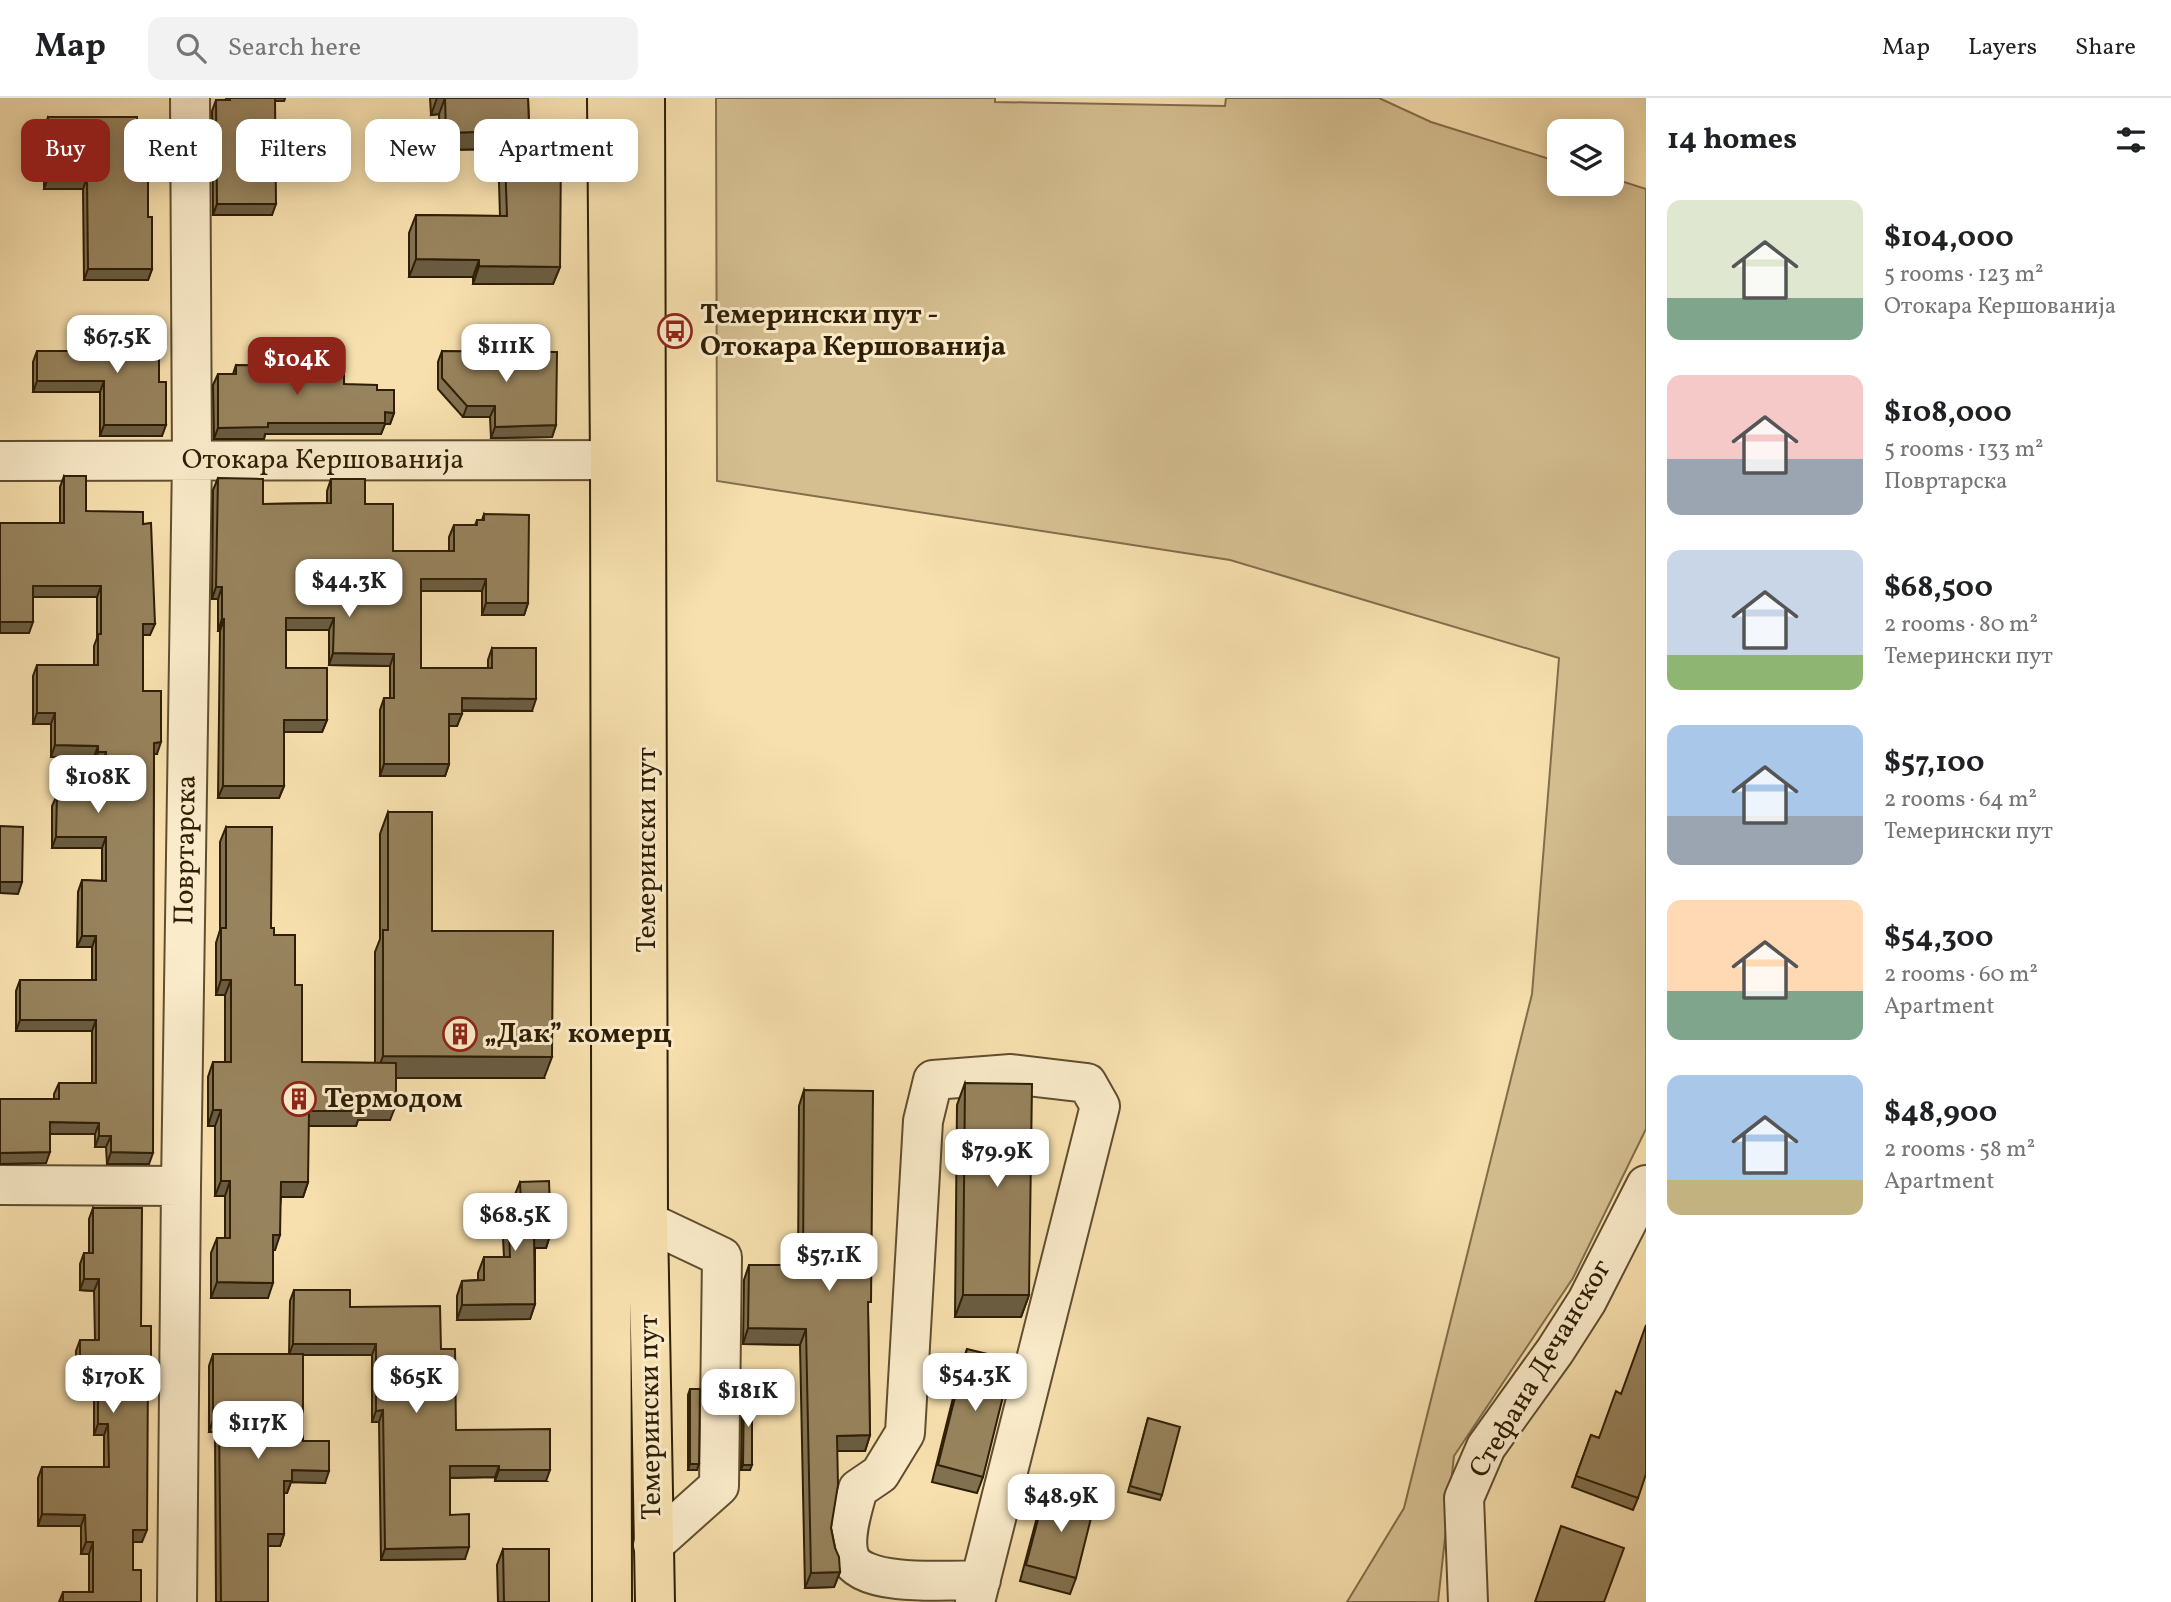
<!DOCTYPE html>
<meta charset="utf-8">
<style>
:root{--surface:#fff;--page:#f2f2f2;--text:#202124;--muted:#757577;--line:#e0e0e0;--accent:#8f2418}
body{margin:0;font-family:Vollkorn,serif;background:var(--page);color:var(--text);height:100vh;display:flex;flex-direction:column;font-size:26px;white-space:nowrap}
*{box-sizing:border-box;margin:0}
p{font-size:23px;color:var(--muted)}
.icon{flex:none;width:38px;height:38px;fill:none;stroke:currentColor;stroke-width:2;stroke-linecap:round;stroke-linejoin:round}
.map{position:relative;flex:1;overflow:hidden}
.panel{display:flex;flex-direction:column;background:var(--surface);width:525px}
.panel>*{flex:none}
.banner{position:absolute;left:21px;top:21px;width:665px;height:63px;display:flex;gap:14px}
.buttons{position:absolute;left:1547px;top:21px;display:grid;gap:14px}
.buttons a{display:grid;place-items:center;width:77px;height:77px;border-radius:14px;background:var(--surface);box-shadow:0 4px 18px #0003;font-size:35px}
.price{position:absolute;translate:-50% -60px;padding:0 16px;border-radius:14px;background:#fff;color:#222;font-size:23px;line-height:46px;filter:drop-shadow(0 2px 4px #0008)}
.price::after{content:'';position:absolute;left:50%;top:42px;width:21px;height:16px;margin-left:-10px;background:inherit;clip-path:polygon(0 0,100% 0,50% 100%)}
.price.selected{background:var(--accent);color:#fff}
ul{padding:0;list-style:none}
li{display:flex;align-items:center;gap:21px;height:175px;padding:0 21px}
li span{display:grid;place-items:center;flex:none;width:196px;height:140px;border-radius:14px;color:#555}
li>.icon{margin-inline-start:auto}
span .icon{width:84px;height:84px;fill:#fffc;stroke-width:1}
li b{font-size:30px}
h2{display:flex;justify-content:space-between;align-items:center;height:84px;padding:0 21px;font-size:30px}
.chip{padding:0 24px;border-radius:14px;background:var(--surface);box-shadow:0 4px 18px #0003;font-size:24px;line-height:63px}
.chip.selected{background:var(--accent);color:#fff}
header{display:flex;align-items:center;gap:42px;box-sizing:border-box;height:98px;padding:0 35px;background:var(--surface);border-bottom:2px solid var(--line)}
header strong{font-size:33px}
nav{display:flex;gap:38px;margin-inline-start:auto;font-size:24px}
.search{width:490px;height:63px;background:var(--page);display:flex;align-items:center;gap:18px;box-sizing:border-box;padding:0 24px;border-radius:14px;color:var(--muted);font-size:26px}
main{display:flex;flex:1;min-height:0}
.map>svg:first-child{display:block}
</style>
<header>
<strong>Map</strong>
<div class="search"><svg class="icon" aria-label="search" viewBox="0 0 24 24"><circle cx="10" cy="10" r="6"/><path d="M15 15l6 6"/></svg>Search here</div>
<nav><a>Map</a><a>Layers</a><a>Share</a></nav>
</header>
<main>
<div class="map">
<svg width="1646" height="1504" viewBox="0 0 1646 1504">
<rect width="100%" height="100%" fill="#f7e0ae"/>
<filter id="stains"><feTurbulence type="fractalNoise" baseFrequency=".00286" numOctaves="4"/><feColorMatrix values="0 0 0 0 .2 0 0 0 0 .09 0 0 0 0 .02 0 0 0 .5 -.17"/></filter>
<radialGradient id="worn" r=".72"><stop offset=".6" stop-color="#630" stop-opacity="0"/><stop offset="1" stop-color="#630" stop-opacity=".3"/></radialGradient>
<path fill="#d5bf91" stroke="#826e4b" stroke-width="2" d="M716,0H995V4L1225,8L1226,0H1379L1431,24L1559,64V86H1612V80L1646,91V1031L1573,1180L1454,1358L1438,1504H1347L1404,1410L1532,896L1559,560L1230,462L717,383Z"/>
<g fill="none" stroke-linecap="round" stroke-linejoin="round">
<g stroke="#604e2f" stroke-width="42">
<path id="minor" d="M0,363L642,362
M0,1087L181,1088
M648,1124L722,1159L719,1388L653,1447
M177,1504L181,1088L192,362L190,0
M975,1504L1100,1008L1087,985L1011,976L933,982L923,1023L905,1335L880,1376L858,1391C853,1410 842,1441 850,1460C863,1490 952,1482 981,1482
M1468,1504L1464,1400L1486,1349L1555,1253L1587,1203L1646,1087"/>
</g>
<g stroke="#2e1e05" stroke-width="42">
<path id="major" d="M607,0L610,361L612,1504
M645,0L648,1124L655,1504"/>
</g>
<use href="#minor" stroke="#faebca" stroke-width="38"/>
<use href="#major" stroke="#f7e0ae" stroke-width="38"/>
</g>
<path fill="#827150" stroke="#2e1e05" stroke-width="2" d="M226,0H285L284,3H275L272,117H213L212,13L216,2H226Z
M430,0H528L530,53L560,169L553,186H473V179H409V135L416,117L500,118L498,51L440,52L439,16L431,17Z
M48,19L148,119L152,171L148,182H84L83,91H44V30Z
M120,227L159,284L162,338H100V294H33V264L37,253H100V248L104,237H117Z
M442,253L556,327L552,339L491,340L490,319H463L438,291V264Z
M236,267L377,292L394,315L390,326H385L381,336H265L264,341H214L213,287L218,276H233Z
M64,378L86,413L143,426L150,537H143V593L157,656H154L149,1066H107L106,1049H95V1036H50L46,1065L0,1066V1001H54V996L59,985H92V933H16V893L20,882H92V849H77L78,794L82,782L102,783V750H52V708L57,697H102V666H94V659H51V626H33V578L37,567H94V548L97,540V499H33L29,535H0V425H60V389Z
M218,380L263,406L327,405V393L331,381L365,406L393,453H449V439L454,427H475L477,422H482L484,416L528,505L524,517H482V493H421V570H488V562L492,550L532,613H462L457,628H449V666L445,678H380V612L384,600H390V568L329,567V532H286V570L327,622L322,634H284V688L279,700H218L220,533H218V501H212L213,392Z
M388,714L432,833L544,980H396L390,1022H358L356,1028H308V1084L303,1099H281L275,1152H273L268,1200H211V1155L217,1140H225V1098H215V1028H208V979L213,964H225V897H216V845L220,832V744L226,729L271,830L295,887L302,964L375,965V854L380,841V736Z
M965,985L1029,1197L1021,1219H955L957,1007Z
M804,992L868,1214L870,1337L865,1353H837L831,1430L840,1474L834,1489L805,1490L800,1247L743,1246L744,1182L749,1167H798L799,1008Z
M520,1084L551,1134L546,1150H535V1206L530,1221L457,1222V1198L462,1183L478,1182V1175L484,1159H504L502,1121L508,1105H514V1099Z
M93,1110L141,1228L148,1280L142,1444H133V1472L141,1504H59L63,1494H89V1456H81V1428H38V1380L42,1369H104V1337H94V1282H76V1253L80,1242H95L94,1193L80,1192V1166L84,1155H89V1121Z
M294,1192L350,1209L441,1251L456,1332L546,1383H495V1379L450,1380V1417L465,1461L381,1462L379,1324H372V1257H303V1343L325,1385L291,1384L287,1395H284V1436L280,1448H268V1504H216L215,1334H209V1268L213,1256H289L290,1203Z
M967,1251L983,1379L977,1395L932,1384L961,1268Z
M690,1291L697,1372H688V1297Z
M744,1294L750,1372H741L742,1299Z
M1621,1296L1638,1400L1633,1412L1572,1389L1591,1337L1599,1340Z
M1148,1320L1162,1397L1160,1402L1128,1394Z
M1046,1391L1076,1480L1070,1496L1020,1483L1040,1408Z
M503,1451L549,1504H498L497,1467Z"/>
<path fill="#6a5c41" stroke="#2e1e05" stroke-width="2" d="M272,0H285L284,3H271Z
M437,0H445L439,16L431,17Z
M504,33L498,51L440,52L446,35Z
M48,80H87L83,91H44Z
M217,106H276L272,117H213Z
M416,161L479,162L473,179H409Z
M479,168L560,169L553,186H473Z
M88,171H152L148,182H84Z
M37,283H104L100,294H33Z
M467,308H495L490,319H463Z
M385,314L394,315L390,326H385L381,336H265L264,341H214L218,330Z
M104,327H166L162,338H100Z
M556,327L552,339L491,340L495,329Z
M421,481H486L482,493H416Z
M33,488H101L97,499H29Z
M216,489H222L218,501H212Z
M486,505H528L524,517H482Z
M286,520H334L329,532H282Z
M222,521H224L220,533H218Z
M0,524H33L29,535H0Z
M143,526H155L150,537H139Z
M333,555L394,556L390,568L329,567Z
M462,600L536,601L532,613L457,612Z
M37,615H55L51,626H33Z
M449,616H462L457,628H445Z
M284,622H327L322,634H279Z
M161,644L157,656H150L154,645Z
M55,647L98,648L94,659H51Z
M98,654H106L102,666H94Z
M384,666H449L445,678H380Z
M223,688H284L279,700H218Z
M56,739H106L102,750H52Z
M0,784H22L18,796L0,795Z
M82,838H96L92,849H77Z
M221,882H231L225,897H216Z
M20,922H96L92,933H16Z
M383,958L552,959L544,980H375Z
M362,1007H396L390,1022H358L356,1028H303L309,1013Z
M213,1012H221L215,1028H208Z
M50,1024L99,1025L95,1036H46Z
M99,1038H111L106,1049H95Z
M50,1054L46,1065L0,1066V1055Z
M111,1054L153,1055L149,1066H107Z
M221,1083H230L225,1098H215Z
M281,1084H308L303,1099H275Z
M551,1134L546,1150H529L534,1135Z
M273,1137H280L275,1152H268Z
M84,1181H99L94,1193L80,1192Z
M217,1184L273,1185L268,1200H211Z
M963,1197H1029L1021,1219H955Z
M535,1206L530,1221L457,1222L462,1207Z
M748,1230L806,1231L800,1247L743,1246Z
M293,1246H376L372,1257H289Z
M80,1270H98L94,1282H76Z
M383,1312L379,1324H372L376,1313Z
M213,1322H219L215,1334H209Z
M98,1326H108L104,1337H94Z
M870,1337L865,1353H831L837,1338Z
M690,1366H699L697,1372H688Z
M743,1367H752L750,1372H741Z
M450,1368H499L495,1379L446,1380Z
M292,1372L329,1373L325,1385L291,1384L287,1395H280L284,1383Z
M499,1372H550L546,1383H495Z
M42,1416L85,1417L81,1428H38Z
M133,1432H147L142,1444H129Z
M268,1436H284L280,1448H264Z
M86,1444H93L89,1456H81Z
M469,1449L465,1461L381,1462L385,1451Z
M840,1474L834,1489L805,1490L811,1475Z"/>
<path fill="#97835d" stroke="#2e1e05" stroke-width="2" d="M230,0H275L276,106H217L216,2H230Z
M445,0H528L530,53L561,52L560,169L479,168V162L416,161V117L507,118L504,33L446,35Z
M48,19H137V24H148V119H152V171H88L87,80H48Z
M120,227H159V284H166V327H104V283H37V253H104V237H120Z
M442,253L557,254L556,327L495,329V308H467L442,280Z
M236,267L344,268V286L377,287V292H394V315L385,314V325H268V329L218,330V276H236Z
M64,378H86V413L143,414V426L151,425L155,526H143V593H161V644L154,645L153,1055L111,1054V1038H99V1025L50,1024V1054L0,1055V1001H59V985H96V922H20V882H96V838H82V782L106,783V739H56L57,697H106V654H98V648L55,647V615H37V567H98V536H101V488H33V524H0V425H64Z
M218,380L263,381V406L331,405V381H365V406H393V453H454V427H477V422H484V416L529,417L528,505H486V481H421V570H492V550H536V601L462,600V616H449V666H384V600H394V556L333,555L334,520H286V570H327V622H284V688H223L224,521H222V489H216Z
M388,714H432V833H553L552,959L383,958V832H388Z
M0,728L23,729L22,784H0Z
M226,729H272L271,830H274V837H295V887H302V964L396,965V1007H362L361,1013H309L308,1084H281L280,1137H273V1185L217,1184V1140H230V1083H221V1012H213V964H231V882H221V830H226Z
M965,985L1032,986L1029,1197H963Z
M804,992L873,993L871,1204H868L870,1337L837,1338L838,1387L831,1430L835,1450L839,1459L840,1474L811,1475L806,1231L748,1230L749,1167H803Z
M549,1083L551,1134L534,1135L535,1206L462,1207V1183L484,1182V1159H510L508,1105H521L520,1084Z
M93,1110H142L141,1228H151V1270H148L147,1432H133V1472H141V1504H63V1494H93V1444H86L85,1417L42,1416V1369H109L108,1326H98V1270H80V1242H99V1181H84V1155H93Z
M294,1192H350V1209L440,1208L441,1251H455L456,1332L550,1331V1372H499V1368H450V1417L469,1416V1449L385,1451L383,1312L376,1313V1246H293Z
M1646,1227V1376L1638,1400L1576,1378L1591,1337L1599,1340L1616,1293L1621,1296Z
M967,1251L1012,1262L983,1379L938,1367Z
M213,1256H303V1343H329V1373L292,1372V1383H284V1436H268V1504H221L219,1322H213Z
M690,1291H700L699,1366H690Z
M744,1294H752V1367H743Z
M1148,1320L1180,1329L1162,1397L1130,1388Z
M1046,1391L1095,1404L1076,1480L1026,1467Z
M1561,1428L1624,1450L1604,1504H1535Z
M503,1451H549V1504H504Z"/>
<defs>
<g id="bus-ring" transform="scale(1.75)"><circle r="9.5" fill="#faebca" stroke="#8f2418" stroke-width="1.5"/><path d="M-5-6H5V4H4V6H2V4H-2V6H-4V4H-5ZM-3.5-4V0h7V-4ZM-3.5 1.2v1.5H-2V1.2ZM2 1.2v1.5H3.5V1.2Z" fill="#8f2418"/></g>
<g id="building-ring" transform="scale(1.75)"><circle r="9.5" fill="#faebca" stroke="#8f2418" stroke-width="1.5"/><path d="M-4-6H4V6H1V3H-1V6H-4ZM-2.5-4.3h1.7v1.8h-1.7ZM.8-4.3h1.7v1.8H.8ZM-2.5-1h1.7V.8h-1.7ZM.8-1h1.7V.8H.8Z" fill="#8f2418"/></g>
</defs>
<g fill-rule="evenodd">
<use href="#bus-ring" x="675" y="233"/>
<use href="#building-ring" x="460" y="936"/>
<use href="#building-ring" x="299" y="1001"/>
</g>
<g text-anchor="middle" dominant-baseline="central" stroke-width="6" stroke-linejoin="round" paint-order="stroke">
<g font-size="28" font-weight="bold" fill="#2e1e05" stroke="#faebca" text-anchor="start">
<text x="700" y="217">Темерински пут -<tspan x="700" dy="32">Отокара Кершованија</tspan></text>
<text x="484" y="936">„Дак” комерц</text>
<text x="324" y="1001">Термодом</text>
</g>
<g font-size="28" fill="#2e1e05" stroke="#faebca">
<text x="323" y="362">Отокара Кершованија</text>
<text transform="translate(186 752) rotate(-89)">Повртарска</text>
<text transform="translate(647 752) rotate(-90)">Темерински пут</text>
<text transform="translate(1541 1271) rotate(-59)">Стефана Дечанског</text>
<text transform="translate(651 1319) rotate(-91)">Темерински пут</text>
</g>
</g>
<rect width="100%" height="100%" filter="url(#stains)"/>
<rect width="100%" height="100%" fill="url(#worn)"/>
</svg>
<div class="buttons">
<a><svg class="icon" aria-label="layers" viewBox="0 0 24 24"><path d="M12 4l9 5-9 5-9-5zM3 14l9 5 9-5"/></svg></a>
</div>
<b class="price" style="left:117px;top:277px">$67.5K</b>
<b class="price" style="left:506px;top:286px">$111K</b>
<b class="price selected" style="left:297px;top:299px">$104K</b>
<b class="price" style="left:349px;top:521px">$44.3K</b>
<b class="price" style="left:98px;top:717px">$108K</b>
<b class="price" style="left:997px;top:1091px">$79.9K</b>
<b class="price" style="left:515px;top:1155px">$68.5K</b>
<b class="price" style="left:829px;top:1195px">$57.1K</b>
<b class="price" style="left:975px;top:1315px">$54.3K</b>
<b class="price" style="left:113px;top:1317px">$170K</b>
<b class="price" style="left:416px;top:1317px">$65K</b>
<b class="price" style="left:748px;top:1331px">$181K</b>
<b class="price" style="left:258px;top:1363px">$117K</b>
<b class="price" style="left:1061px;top:1436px">$48.9K</b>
<div class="banner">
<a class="chip selected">Buy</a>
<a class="chip">Rent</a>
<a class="chip">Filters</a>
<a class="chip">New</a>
<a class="chip">Apartment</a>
</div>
</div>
<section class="panel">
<h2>14 homes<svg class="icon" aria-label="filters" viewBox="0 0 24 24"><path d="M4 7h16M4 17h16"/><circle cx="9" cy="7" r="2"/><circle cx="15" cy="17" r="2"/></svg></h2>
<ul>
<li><span style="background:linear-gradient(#dfe7d0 70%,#7fa58c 0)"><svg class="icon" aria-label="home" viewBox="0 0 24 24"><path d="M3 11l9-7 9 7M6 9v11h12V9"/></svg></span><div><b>$104,000</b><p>5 rooms · 123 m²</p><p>Отокара Кершованија</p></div></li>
<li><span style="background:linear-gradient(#f6c9c9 60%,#9aa5b1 0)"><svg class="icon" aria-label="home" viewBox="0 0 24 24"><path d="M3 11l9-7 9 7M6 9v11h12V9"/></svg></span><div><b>$108,000</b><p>5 rooms · 133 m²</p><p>Повртарска</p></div></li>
<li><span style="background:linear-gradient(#c9d6e8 75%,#8fb573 0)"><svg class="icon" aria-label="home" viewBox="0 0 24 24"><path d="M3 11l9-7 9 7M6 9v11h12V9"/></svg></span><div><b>$68,500</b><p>2 rooms · 80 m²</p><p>Темерински пут</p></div></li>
<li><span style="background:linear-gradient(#a9c7e8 65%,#9aa5b1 0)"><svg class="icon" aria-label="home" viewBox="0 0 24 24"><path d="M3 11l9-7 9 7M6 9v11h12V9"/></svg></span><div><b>$57,100</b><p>2 rooms · 64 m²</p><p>Темерински пут</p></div></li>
<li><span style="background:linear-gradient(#ffd9b3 65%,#7fa58c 0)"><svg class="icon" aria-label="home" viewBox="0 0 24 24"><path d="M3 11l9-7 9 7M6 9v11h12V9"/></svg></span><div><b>$54,300</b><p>2 rooms · 60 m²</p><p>Apartment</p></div></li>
<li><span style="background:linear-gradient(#a9c7e8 75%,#c2b280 0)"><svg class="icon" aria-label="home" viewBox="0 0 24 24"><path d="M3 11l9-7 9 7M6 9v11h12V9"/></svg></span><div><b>$48,900</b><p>2 rooms · 58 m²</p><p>Apartment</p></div></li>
</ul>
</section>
</main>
